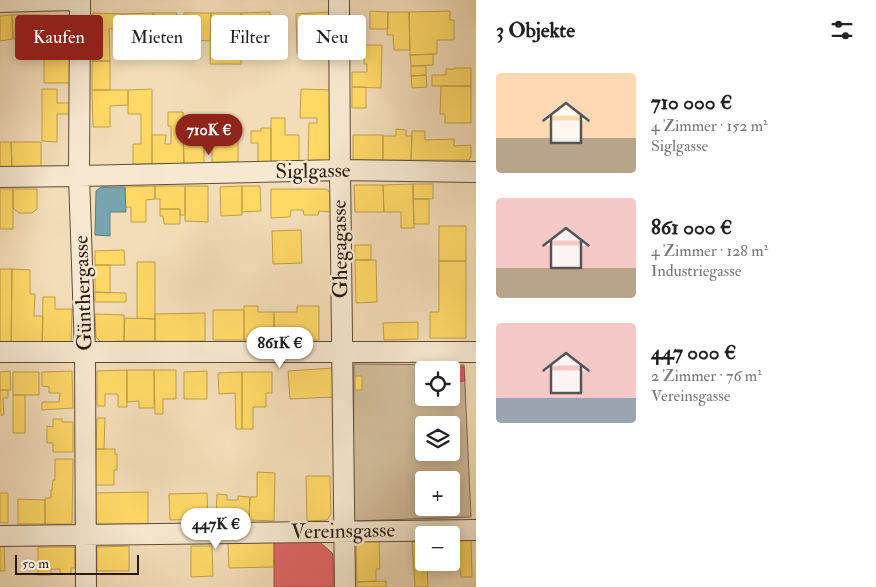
<!DOCTYPE html>
<html lang="de">
<meta charset="utf-8">
<style>
:root{--surface:#fff;--page:#f6f6f6;--text:#222;--muted:#767676;--accent:#8f2418}
body{margin:0;font-family:"IM FELL Double Pica",serif;background:var(--page);color:var(--text);height:100vh;display:flex;flex-direction:column;font-size:19px;white-space:nowrap}
*{box-sizing:border-box;margin:0}
p{font-size:16px;color:var(--muted)}
.icon{flex:none;width:28px;height:28px;fill:none;stroke:currentColor;stroke-width:2;stroke-linecap:round;stroke-linejoin:round}
.map{position:relative;flex:1;overflow:hidden}
.side{display:flex;flex-direction:column;background:var(--surface);width:400px}
.side>*{flex:none}
.hud{position:absolute;left:15px;top:15px;width:385px;height:45px;display:flex;gap:10px}
.controls{position:absolute;left:415px;top:361px;display:grid;gap:10px}
.controls a{display:grid;place-items:center;width:45px;height:45px;border-radius:5px;background:var(--surface);box-shadow:0 2px 12px #0003;font-size:25px}
.scale{position:absolute;left:15px;bottom:12px;width:124px;box-sizing:border-box;padding-left:5px;border:2px solid #2c190c;border-top:0;font-size:14px;line-height:18px;white-space:nowrap;color:#2c190c;-webkit-text-stroke:4px #f7e9d1;paint-order:stroke}
.price{position:absolute;translate:-50% -42px;padding:0 11px;border-radius:18px;background:#fff;color:#222;font-size:16px;line-height:32px;filter:drop-shadow(0 1px 2px #0008)}
.price::after{content:'';position:absolute;left:50%;top:30px;width:15px;height:11px;margin-left:-8px;background:inherit;clip-path:polygon(0 0,100% 0,50% 100%)}
.price.current{background:var(--accent);color:#fff}
ul{padding:0;list-style:none}
li{display:flex;align-items:center;gap:15px;height:125px;padding:0 20px}
li span{display:grid;place-items:center;flex:none;width:140px;height:100px;border-radius:5px;color:#555}
li>.icon{margin-inline-start:auto}
span .icon{width:60px;height:60px;fill:#fffc;stroke-width:1}
li b{font-size:21px}
h2{display:flex;justify-content:space-between;align-items:center;height:60px;padding:0 20px;font-size:21px}
.chip{padding:0 18px;border-radius:5px;background:var(--surface);box-shadow:0 2px 12px #0003;font-size:18px;line-height:45px}
.chip.current{background:var(--accent);color:#fff}
main{display:flex;flex:1;min-height:0}
.map>svg:first-child{display:block}
</style>
<main>
<div class="map">
<svg width="476" height="587" viewBox="0 0 476 587">
<rect width="100%" height="100%" fill="#f3ddb8"/>
<filter id="stains"><feTurbulence type="fractalNoise" baseFrequency=".004" numOctaves="4"/><feColorMatrix values="0 0 0 0 .2 0 0 0 0 .09 0 0 0 0 .02 0 0 0 .5 -.17"/></filter>
<radialGradient id="worn" r=".72"><stop offset=".6" stop-color="#630" stop-opacity="0"/><stop offset="1" stop-color="#630" stop-opacity=".3"/></radialGradient>
<path fill="#d1bc9b" stroke="#7e6a54" fill-rule="evenodd" d="M354,364L464,365L471,517L353,521ZM424,370H451V398H424ZM424,425H451V452H424ZM424,480H451V508H424Z"/>
<path fill="#ffd966" stroke="#c09f4b" d="M370,11L388,12V29H370Z
M450,11V20H454V40H437V54L410,55L409,12Z
M270,12V43L242,44L241,13Z
M330,12V44H314L315,53H297L296,14Z
M388,12H409L410,50H394L393,35H387Z
M93,13L122,14V28L109,29L110,61H92Z
M153,13H177V39H164L165,46H153Z
M153,13V49H146V43H122V14Z
M184,13H211L210,41L195,40V50L183,49Z
M211,13H241V64H210Z
M12,15L13,39L0,41V16Z
M12,15H50L49,35L13,39Z
M352,40H364V45H382L381,88L352,87V72H367V64H364V54H352Z
M39,42H71V83H44V54H39Z
M433,54V65L411,66L410,55Z
M92,61H110V90H92Z
M411,66H426V75L411,76Z
M455,68H471V86H432V75H446V69H455Z
M426,75L427,87L412,88L411,76Z
M441,86H471V123H445V114H440Z
M352,87H366V108H352Z
M42,89H57V103H72V114H57V142L42,141Z
M152,89V164H133V144H141V114H128V90Z
M301,89L331,90V157L327,163H308L309,123H317V118H300Z
M92,90H128V105L110,106V127H93Z
M168,112H183L184,164H152V135H166L165,144H171V126H168Z
M271,118H285V135H299V162H271Z
M261,128H271V162H258V143H251V131H261Z
M396,129L406,130V136H412L411,160H383V136H396Z
M412,131H425V140L454,139V146L471,145V156L469,160H411Z
M183,134H193V140H204V163L184,164Z
M230,134H238V162H212V141H229Z
M353,135H383V160H353Z
M0,142H11L12,167H0Z
M11,142H41V167H12Z
M413,184L414,228H401V212H384L383,185Z
M413,184H433V199H413Z
M354,185H383L384,212H355Z
M155,186V199L146,200V222H131V207H125V187Z
M155,186H185V215H180V209H160V199H155Z
M185,186H208V222L185,221Z
M242,186H260L261,211L242,212Z
M242,186V215L221,216L220,187Z
M0,189H13V229H0Z
M13,189H37V209L32,213H19L13,208Z
M271,189H326L331,193V212L319,211L318,215H304L303,210H291L290,217L271,218Z
M413,199H429V224H414Z
M160,209H180V224H164L163,216H160Z
M439,226H466V261H439Z
M301,230L302,263L273,264L272,231Z
M355,245H371V260H355Z
M124,250L125,265H95V251Z
M355,260H376L377,302L356,303Z
M439,261H466V338H430V312H439Z
M137,262H155V319L137,318Z
M95,265H110V293L95,292Z
M0,269H12L11,347H0Z
M12,269L30,270V294H35L34,316H43L42,347H11Z
M95,292L126,293V302H95Z
M43,297H55V309H72L71,344L42,343Z
M244,306H258V312H274V340H244Z
M297,306H319V340H274V312H297Z
M213,310H244V340H213Z
M205,313V341H155V314Z
M95,314L124,315V341L101,342L96,337Z
M125,318L155,319V341H124Z
M418,322V339L384,340L383,323Z
M333,368L334,397L290,399L288,371Z
M127,370V407H118V394H105V406H97V371Z
M127,370H154V408H139V401L127,402Z
M154,370H176V399H163V414H155Z
M10,371L11,390H0V372Z
M72,371L73,408L42,410V402H59L60,393H49V387L42,386V372Z
M207,371V399H184V372Z
M13,372H39V395H13Z
M242,372H272V393H266V407H253V429H242Z
M242,372V429H236L235,393L219,394L218,373Z
M355,376H362V390H355Z
M0,390H8V398H3L4,415H0Z
M13,395H25V433H13Z
M97,418H105L104,449H96Z
M53,419H62V422H73V452H53V443H47V426L53,427Z
M96,449H115V454H117V470H114V485H95Z
M55,459H73L72,524H45V498H51V490H52L53,480H55Z
M257,472L275,473L274,521L249,520L250,497H257Z
M306,476H330L331,514L327,520L307,521Z
M148,492V524H95L94,493Z
M0,493H8V523H0Z
M207,493L208,519L170,520L169,494Z
M217,494L227,495V500H238V496L250,497L249,520L216,519Z
M18,499L45,500V524H18Z
M471,538L472,577H461L460,568L447,569V562H451V539Z
M356,540H379L380,569H376V581L357,582Z
M412,540H424V562H439V564L427,565L428,587H415Z
M274,542V567L229,568L228,543Z
M0,546H4L5,571H0Z
M129,546V571H97V547Z
M191,546H212L213,576L191,577Z
M38,547H75V568H71V574H60V569H51V575H38Z
M386,581V587H357V582Z"/>
<path fill="#e06666" stroke="#aa4f4b" d="M442,367H464L465,381L451,382V370H442Z
M274,542H320L333,554L334,587H274Z"/>
<path fill="#76a5af" stroke="#607b7e" d="M101,187H125L126,212H110V236L95,235L96,191Z"/>
<g fill="none" stroke-linecap="round" stroke-linejoin="round">
<g stroke="#5e4a37" stroke-width="22">
<path id="street" d="M80,0L79,176L85,353L86,587
M339,0L340,170L345,587
M0,2L70,0
M0,177L79,176L340,170L476,172
M0,352H476
M0,536C159,535 317,531 476,530"/>
</g>
<use href="#street" stroke="#f7e9d1" stroke-width="20"/>
</g>
<g text-anchor="middle" dominant-baseline="central" stroke-width="5" stroke-linejoin="round" paint-order="stroke">
<g font-size="21" fill="#2c190c" stroke="#f7e9d1">
<text transform="translate(313 171) rotate(-1)">Siglgasse</text>
<text transform="translate(340 249) rotate(-91)">Ghegagasse</text>
<text transform="translate(83 293) rotate(-92)">Günthergasse</text>
<text transform="translate(343 531) rotate(-1)">Vereinsgasse</text>
</g>
</g>
<rect width="100%" height="100%" filter="url(#stains)"/>
<rect width="100%" height="100%" fill="url(#worn)"/>
</svg>
<div class="controls">
<a><svg class="icon" aria-label="locate" viewBox="0 0 24 24"><circle cx="12" cy="12" r="6"/><path d="M12 2v4M12 18v4M2 12h4M18 12h4"/></svg></a>
<a><svg class="icon" aria-label="layers" viewBox="0 0 24 24"><path d="M12 4l9 5-9 5-9-5zM3 14l9 5 9-5"/></svg></a>
<a>+</a>
<a>−</a>
</div>
<div class="scale">50 m</div>
<b class="price current" style="left:209px;top:156px">710K €</b>
<b class="price" style="left:280px;top:369px">861K €</b>
<b class="price" style="left:216px;top:550px">447K €</b>
<div class="hud">
<a class="chip current">Kaufen</a>
<a class="chip">Mieten</a>
<a class="chip">Filter</a>
<a class="chip">Neu</a>
</div>
</div>
<section class="side">
<h2>3 Objekte<svg class="icon" aria-label="filters" viewBox="0 0 24 24"><path d="M4 7h16M4 17h16"/><circle cx="9" cy="7" r="2"/><circle cx="15" cy="17" r="2"/></svg></h2>
<ul>
<li><span style="background:linear-gradient(#ffd9b3 65%,#b9a48a 0)"><svg class="icon" aria-label="home" viewBox="0 0 24 24"><path d="M3 11l9-7 9 7M6 9v11h12V9"/></svg></span><div><b>710 000 €</b><p>4 Zimmer · 152 m²</p><p>Siglgasse</p></div></li>
<li><span style="background:linear-gradient(#f6c9c9 70%,#b9a48a 0)"><svg class="icon" aria-label="home" viewBox="0 0 24 24"><path d="M3 11l9-7 9 7M6 9v11h12V9"/></svg></span><div><b>861 000 €</b><p>4 Zimmer · 128 m²</p><p>Industriegasse</p></div></li>
<li><span style="background:linear-gradient(#f6c9c9 75%,#9aa5b1 0)"><svg class="icon" aria-label="home" viewBox="0 0 24 24"><path d="M3 11l9-7 9 7M6 9v11h12V9"/></svg></span><div><b>447 000 €</b><p>2 Zimmer · 76 m²</p><p>Vereinsgasse</p></div></li>
</ul>
</section>
</main>
